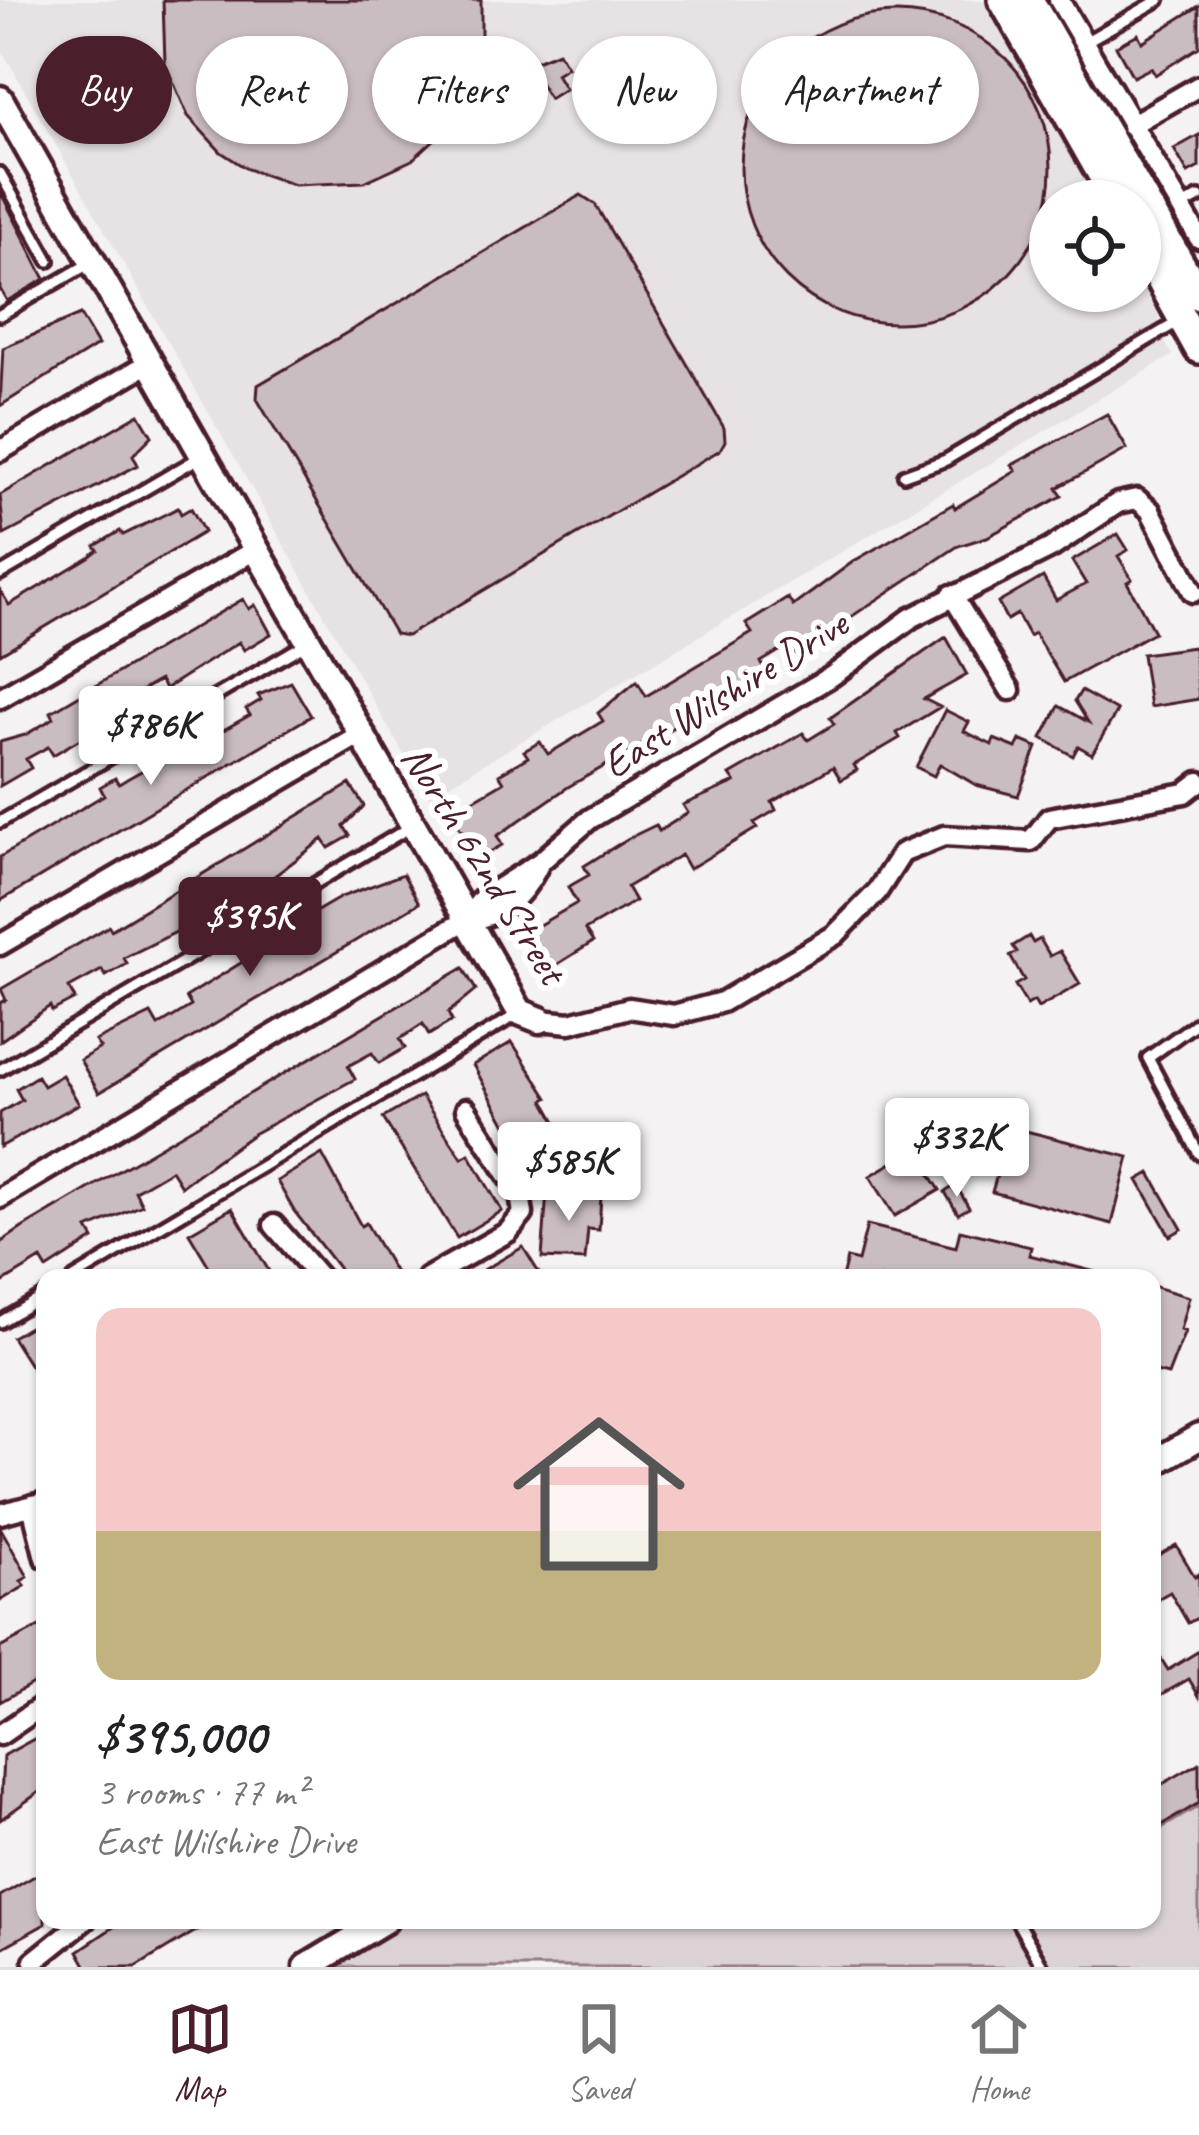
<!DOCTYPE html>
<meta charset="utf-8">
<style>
:root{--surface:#fff;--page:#f6f6f6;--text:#202124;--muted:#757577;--line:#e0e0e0;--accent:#4a1f2b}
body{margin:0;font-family:Caveat,sans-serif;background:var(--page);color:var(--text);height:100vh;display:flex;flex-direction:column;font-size:45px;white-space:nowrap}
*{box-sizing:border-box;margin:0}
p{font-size:39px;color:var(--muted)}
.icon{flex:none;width:66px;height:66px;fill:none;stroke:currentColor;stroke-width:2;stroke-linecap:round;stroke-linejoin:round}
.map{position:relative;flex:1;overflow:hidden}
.sheet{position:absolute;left:36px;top:1269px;width:1125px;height:660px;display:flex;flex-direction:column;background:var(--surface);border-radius:24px;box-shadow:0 3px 9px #0004}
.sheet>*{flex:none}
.top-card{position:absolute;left:36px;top:36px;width:1128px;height:108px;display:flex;gap:24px}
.buttons{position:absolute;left:1029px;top:180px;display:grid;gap:24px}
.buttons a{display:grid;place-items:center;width:132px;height:132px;border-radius:50%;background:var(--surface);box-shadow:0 3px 9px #0004;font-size:60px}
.price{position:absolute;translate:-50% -102px;padding:0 27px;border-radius:12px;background:#fff;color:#222;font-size:39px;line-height:78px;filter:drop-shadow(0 3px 6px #0008)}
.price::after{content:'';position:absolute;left:50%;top:72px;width:36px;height:27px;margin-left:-18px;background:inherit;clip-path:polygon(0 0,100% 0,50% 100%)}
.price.active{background:var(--accent);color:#fff}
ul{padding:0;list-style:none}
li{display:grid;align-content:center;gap:24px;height:636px;padding:0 60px}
li span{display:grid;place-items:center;height:372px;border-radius:24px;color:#555}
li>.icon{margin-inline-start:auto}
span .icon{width:216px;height:216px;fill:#fffc;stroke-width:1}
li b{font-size:51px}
.tag{padding:0 42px;border-radius:54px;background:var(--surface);box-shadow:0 3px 9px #0004;font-size:42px;line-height:108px}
.tag.active{background:var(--accent);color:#fff}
.menu{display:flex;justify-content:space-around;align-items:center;height:168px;border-top:3px solid var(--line);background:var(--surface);font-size:33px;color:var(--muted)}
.menu a{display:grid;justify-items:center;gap:6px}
.menu .active{color:var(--accent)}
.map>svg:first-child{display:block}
</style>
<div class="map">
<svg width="1199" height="1967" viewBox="0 0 1199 1967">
<rect width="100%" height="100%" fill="#f4f2f2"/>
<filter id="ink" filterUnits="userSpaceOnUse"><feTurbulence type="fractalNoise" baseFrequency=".00833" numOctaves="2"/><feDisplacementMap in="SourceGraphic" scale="24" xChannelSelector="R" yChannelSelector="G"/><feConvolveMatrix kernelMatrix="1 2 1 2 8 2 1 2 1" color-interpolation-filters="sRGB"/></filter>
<g filter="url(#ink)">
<path fill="#e7e2e3" d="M0,0H984L1021,52L1091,178L1089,186L1098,201H1050V291H1140V275L1159,309L1158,331L1173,355L428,797L0,47Z"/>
<path fill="#dbd2d5" stroke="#927880" stroke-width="3" d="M1199,1806V1967H331L409,1920H1152V1834Z"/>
<path fill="#cabdc1" stroke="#4a1f2b" stroke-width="3" d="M163,0H481V54L465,101L448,127L412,160L364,182L294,185L247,169L221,152L188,116L165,63Z
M1199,6V47L1155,75L1151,68L1133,77L1116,46L1138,34L1142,42Z
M741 168a155 155 0 1 1 310 0a155 155 0 1 1-310 0Z
M558,52L567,67L556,74L565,89L549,99L528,64Z
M1199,135V167L1188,173L1174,149Z
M0,191L45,279L7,301L0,289Z
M581,195L595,204L724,428L725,441L720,450L407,636L395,634L257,399L258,385Z
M80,315L98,345L0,406L3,348Z
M139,414L152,436L133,455L138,465L4,535L0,495Z
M1107,414L1127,449L1057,488L1062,496L987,537L958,546L792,656L786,647L761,662L767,674L568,787L497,836L502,845L478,859L451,813L504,782L499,774L528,757L524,751L540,742L548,754L603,721L598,713L637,681L646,696L752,633L746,624L788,598L793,606L854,561L953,504L955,508L1016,471L1012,465Z
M178,508L181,514L191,508L204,532L0,654V590L9,605L89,557L98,550L95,546L120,531L123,535Z
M1118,534L1128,550L1118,556L1132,579L1127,582L1154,632L1064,682L1034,633L1029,636L1017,614L1007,620L998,603L1043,577L1056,600L1086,584L1072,561Z
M243,599L249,609L255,605L271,634L244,650L239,642L165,689L160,680L137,693L141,699L125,714L137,732L119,742L107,723L53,755L48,747L26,759L31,768L0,786V742L25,735L54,718L51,712Z
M946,637L967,675L924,699L940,707L897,733L900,738L854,765L857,770L841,780L833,767L772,802L776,810L754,823L757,828L689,869L681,855L627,887L635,901L585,930L593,942L550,969L527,932L577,903L568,887L589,875L584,866L627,839L656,825L659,831L688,813L683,805L735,782L730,775L749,764L803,733L808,740L834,724L830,718Z
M1194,647L1199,699L1150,707L1142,654Z
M291,682L311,716L0,901V857L104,795L100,787L115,778L119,784L127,779L194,741L191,736L212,724L218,733L250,715L246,709L261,700L258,695Z
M1081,691L1117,711L1092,754L1078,746L1073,756L1042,738L1059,706L1088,722L1075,701Z
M945,710L969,722L964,731L992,745L994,739L1016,748L1020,740L1037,747L1018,796L976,785L940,764L934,776L916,767Z
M350,784L364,806L344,826L350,836L329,848L323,839L272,878L215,907L210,899L188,911L191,915L178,922L182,929L124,958L127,964L106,976L102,970L69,988L75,999L52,1011L50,1006L0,1041V1003L6,1000L1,989L109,926L111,930Z
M403,874L419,903L99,1093L80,1060L100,1048L95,1041L151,1014L158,1026L191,1006L186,997L244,961L236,948L253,938L257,945L275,935L279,941L288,937L309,925L305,918L341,897Z
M1029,936L1033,943L1040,939L1050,956L1060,951L1080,984L1038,1008L1034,1001L1027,1005L1015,985L1024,980L1010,956L1017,952L1013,946Z
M463,968L476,990L448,1013L452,1021L429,1035L423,1024L400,1039L405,1048L379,1063L372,1053L348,1066L355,1079L253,1134L181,1186L171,1170L135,1191L142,1205L88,1229L94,1239L47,1269L41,1259L0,1284V1243L22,1228Z
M512,1042L548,1098L544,1100L564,1136L586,1162L541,1188L473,1065Z
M62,1075L79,1104L0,1147V1113L22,1100L16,1089L37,1076L43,1086Z
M421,1096L462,1158L469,1154L502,1211L457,1238L383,1118Z
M1022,1130L1129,1157L1112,1224L992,1192L1001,1161L1013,1164Z
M914,1150L940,1190L895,1216L870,1176Z
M322,1154L361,1226L366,1223L398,1278H346L294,1211L277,1181Z
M1150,1173L1182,1229L1170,1236L1138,1180Z
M956,1185L969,1208L958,1214L945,1192Z
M547,1192L601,1195L599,1230L588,1229L585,1260L542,1258Z
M232,1208L273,1278H216L189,1233Z
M867,1225L956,1247L960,1230L1031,1247L1029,1255L1103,1274V1278H842L847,1258L858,1261Z
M523,1247L542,1278H470Z
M1152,1286L1189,1297L1180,1330L1185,1331L1168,1375L1152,1371Z
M45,1318V1389L12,1337Z
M0,1527L28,1577L21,1581L25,1586L0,1601Z
M1176,1545L1195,1577L1199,1574V1617L1188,1623L1170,1592L1152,1602V1559Z
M45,1624V1676L0,1702V1648Z
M1152,1644L1168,1670L1199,1651V1696L1189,1679L1152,1700Z
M45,1733V1788L0,1820L3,1756Z
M1199,1763V1803L1152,1831V1790Z
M45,1870V1924L0,1949V1896Z
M124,1920H214L136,1967H87L78,1951Z"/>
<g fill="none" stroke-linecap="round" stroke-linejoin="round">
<g stroke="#4a1f2b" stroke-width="18">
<path id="service" d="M1085,42L1159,0
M0,173L49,261
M1179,208L1199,197
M0,315L92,262
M904,475L946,460L1181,320
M0,574L202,456
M0,822L307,643
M1199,1021L1148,1058L1199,1154
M0,1070L412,826
M74,1278L518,1014
M0,1322L45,1295
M1016,1920L1043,1967"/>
</g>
<g stroke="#4a1f2b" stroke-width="27">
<path id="minor" d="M1059,0L1199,238
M1131,125L1199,86
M0,451L149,363
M952,595L1010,690
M0,698L255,550
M466,920C503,917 525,895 540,862
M0,945L359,735
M540,1020L570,1023L629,1008L674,1015L722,1002L835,935L877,892L902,853L944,836L1031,841L1049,818L1185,793L1199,782
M0,1198L466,920L482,899L540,862L590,819L832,676L911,618L1051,548L1118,503L1137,499L1150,510L1193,592
M274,1225L320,1278
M427,1278L508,1232L523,1214L520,1194L466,1109
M32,1505L45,1558
M0,1514L45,1502
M0,1735L45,1704
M34,1961L85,1920"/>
</g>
<g stroke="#4a1f2b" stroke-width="33">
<path id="tertiary" d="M0,99L478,939L520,1012L540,1020
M1152,1464L1199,1437
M307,1967L385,1920"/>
</g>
<g stroke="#4a1f2b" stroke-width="36">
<path id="secondary" d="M1003,0L1117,201
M1029,0L1199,296
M1140,243L1199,349"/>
</g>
<use href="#service" stroke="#fff" stroke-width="9"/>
<use href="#minor" stroke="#fff" stroke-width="18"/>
<use href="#tertiary" stroke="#fff" stroke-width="24"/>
<use href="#secondary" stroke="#fff" stroke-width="27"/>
</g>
</g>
<g text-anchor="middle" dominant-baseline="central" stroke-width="12" stroke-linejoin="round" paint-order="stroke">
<g font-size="42" fill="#4a1f2b" stroke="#fff">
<text transform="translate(725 694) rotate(-32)">East Wilshire Drive</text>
<text transform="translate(484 864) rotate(58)">North 62nd Street</text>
</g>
</g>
</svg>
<div class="buttons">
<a><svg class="icon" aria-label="locate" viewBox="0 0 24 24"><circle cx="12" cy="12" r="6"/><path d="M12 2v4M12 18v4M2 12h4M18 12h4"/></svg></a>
</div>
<b class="price" style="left:151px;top:788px">$786K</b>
<b class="price active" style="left:250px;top:979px">$395K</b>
<b class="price" style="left:957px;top:1200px">$332K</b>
<b class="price" style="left:569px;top:1224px">$585K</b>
<div class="top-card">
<a class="tag active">Buy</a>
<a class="tag">Rent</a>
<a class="tag">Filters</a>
<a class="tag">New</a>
<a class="tag">Apartment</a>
</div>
<section class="sheet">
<ul>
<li><span style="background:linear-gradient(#f6c9c9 60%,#c2b280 0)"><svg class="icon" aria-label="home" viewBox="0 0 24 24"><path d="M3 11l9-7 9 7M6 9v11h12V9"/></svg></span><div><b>$395,000</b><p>3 rooms · 77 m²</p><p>East Wilshire Drive</p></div></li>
</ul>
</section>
</div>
<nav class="menu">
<a class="active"><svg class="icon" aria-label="map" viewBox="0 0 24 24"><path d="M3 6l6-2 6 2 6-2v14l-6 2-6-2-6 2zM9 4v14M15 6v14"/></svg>Map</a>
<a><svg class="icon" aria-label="saved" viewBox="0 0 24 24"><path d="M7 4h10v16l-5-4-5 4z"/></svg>Saved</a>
<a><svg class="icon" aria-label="home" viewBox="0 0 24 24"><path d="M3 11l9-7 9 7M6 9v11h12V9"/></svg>Home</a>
</nav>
